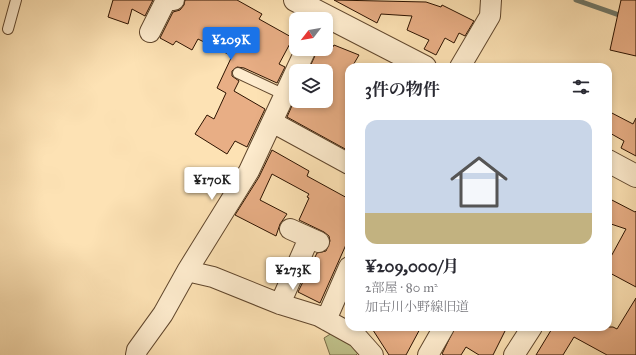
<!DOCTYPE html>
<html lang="ja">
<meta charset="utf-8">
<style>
:root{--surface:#fff;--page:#f2f2f3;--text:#2b2b33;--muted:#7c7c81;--line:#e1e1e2;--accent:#1a73e8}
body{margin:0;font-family:"IM FELL Great Primer","Noto Serif JP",serif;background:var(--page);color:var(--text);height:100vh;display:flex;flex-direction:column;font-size:15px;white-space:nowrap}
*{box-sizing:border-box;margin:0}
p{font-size:13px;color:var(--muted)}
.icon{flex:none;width:22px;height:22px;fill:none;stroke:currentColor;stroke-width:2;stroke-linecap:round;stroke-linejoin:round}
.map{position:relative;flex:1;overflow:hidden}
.drawer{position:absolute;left:345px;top:63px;width:267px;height:268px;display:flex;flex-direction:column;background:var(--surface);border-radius:12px;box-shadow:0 2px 6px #0003}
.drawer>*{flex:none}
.needle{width:26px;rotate:239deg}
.buttons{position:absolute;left:289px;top:12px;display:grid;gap:8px}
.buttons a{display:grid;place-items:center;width:44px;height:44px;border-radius:8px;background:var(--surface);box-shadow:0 2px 6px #0003;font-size:20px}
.price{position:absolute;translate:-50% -34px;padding:0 9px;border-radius:4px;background:#fff;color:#222;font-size:13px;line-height:26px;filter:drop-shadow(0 1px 2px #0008)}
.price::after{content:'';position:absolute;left:50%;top:24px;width:12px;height:9px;margin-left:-6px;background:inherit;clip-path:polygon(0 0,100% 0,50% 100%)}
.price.active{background:var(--accent);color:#fff}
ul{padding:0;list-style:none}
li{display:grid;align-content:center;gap:8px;height:212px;padding:0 20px}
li+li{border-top:1px solid var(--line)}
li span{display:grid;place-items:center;height:124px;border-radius:12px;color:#555}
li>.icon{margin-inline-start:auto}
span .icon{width:72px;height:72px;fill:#fffc;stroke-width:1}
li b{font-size:17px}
h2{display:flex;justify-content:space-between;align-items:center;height:48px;padding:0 20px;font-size:17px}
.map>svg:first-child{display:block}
</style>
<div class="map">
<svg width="636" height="355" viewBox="0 0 636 355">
<rect width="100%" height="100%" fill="#fde2b4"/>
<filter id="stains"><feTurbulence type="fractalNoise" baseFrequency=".005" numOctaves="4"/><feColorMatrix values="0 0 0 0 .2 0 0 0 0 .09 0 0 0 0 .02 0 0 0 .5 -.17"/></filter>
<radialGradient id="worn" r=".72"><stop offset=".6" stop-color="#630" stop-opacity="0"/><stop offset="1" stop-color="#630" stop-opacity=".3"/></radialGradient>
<path fill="#c1c38c" stroke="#776b46" d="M332,333L345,339L359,352L356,355H330L324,338Z"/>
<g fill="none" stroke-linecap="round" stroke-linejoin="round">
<path stroke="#71796a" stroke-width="5" d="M576,0L636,21"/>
</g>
<path fill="#e8ae85" stroke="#2d1300" d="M113,0H153L145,16L132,9L128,24L108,17Z
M185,0H237L262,14L259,19L293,38L279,64L285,67L277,83L244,68L237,67L232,71V76L239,81L234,91L265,109L247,147L235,141L227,154L195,134L207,115L214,119L226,93L217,88L232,56L198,39L192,50L176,41L173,45L160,38L173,12L180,10L184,5Z
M334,0L426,2L441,7L442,5L474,21L465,36L459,33L454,43L445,38L436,55L424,49L429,40L407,30L412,16L381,14L377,23Z
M621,0H636V56L610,50Z
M334,45L359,55L352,67H349V146L347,150L287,117L294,101H326V71H308L318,49L331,50Z
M608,111L633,124L636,118V156L621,148L624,141L608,132Z
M272,150L309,171L307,176L349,199V238L320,303L298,292L317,253L326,251L330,241L329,236L324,232L299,220L309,198L307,197L309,194L272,174L260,200L287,214L280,224L276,236L235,215L259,177Z
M608,198L635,212L636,211V287L608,272V262L626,229L608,223Z
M636,298V355H607L574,337L563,355H536L553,327H613L617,329Z
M371,327H421L406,355H389Z
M455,327H507L493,355H479L466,347L461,355H444L442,354Z"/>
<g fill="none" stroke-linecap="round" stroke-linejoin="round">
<g stroke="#61472d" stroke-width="12">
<path id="service" d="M8,29L16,0
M238,73L285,95"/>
</g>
<g stroke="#61472d" stroke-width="22">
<path id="minor" d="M150,32L166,0H174
M460,67L490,16L491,0
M272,122L349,164
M290,229L319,242
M187,271L213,277L280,304L319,316L357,337L373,355
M280,304L309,238
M326,320L349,267
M136,355L137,350L163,314L187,271L249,171L306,49
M428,355L444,327
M514,355L532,327"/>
</g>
<g stroke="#61472d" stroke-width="24">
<path id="tertiary" d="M295,0L425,67
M608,161L636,176"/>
</g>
<use href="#service" stroke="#feecce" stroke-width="10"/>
<use href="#minor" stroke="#feecce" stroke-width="20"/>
<use href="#tertiary" stroke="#feecce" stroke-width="22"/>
</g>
<rect width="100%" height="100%" filter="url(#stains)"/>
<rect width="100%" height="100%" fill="url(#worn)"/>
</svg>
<div class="buttons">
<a><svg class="needle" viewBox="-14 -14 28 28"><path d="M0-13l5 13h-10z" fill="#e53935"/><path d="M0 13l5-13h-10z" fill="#7c7c81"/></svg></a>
<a><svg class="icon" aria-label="layers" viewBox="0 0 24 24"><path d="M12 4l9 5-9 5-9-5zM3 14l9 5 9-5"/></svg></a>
</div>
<b class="price active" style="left:231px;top:61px">¥209K</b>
<b class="price" style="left:212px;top:201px">¥170K</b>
<b class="price" style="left:293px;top:291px">¥273K</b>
<section class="drawer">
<h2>3件の物件<svg class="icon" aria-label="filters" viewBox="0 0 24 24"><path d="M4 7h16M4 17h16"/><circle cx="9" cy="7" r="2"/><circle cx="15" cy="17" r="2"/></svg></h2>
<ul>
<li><span style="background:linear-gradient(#c9d6e8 75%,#c2b280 0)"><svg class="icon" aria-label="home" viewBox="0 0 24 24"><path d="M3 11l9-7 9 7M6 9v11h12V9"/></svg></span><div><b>¥209,000/月</b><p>2部屋 · 80 m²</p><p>加古川小野線旧道</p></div></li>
</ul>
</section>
</div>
